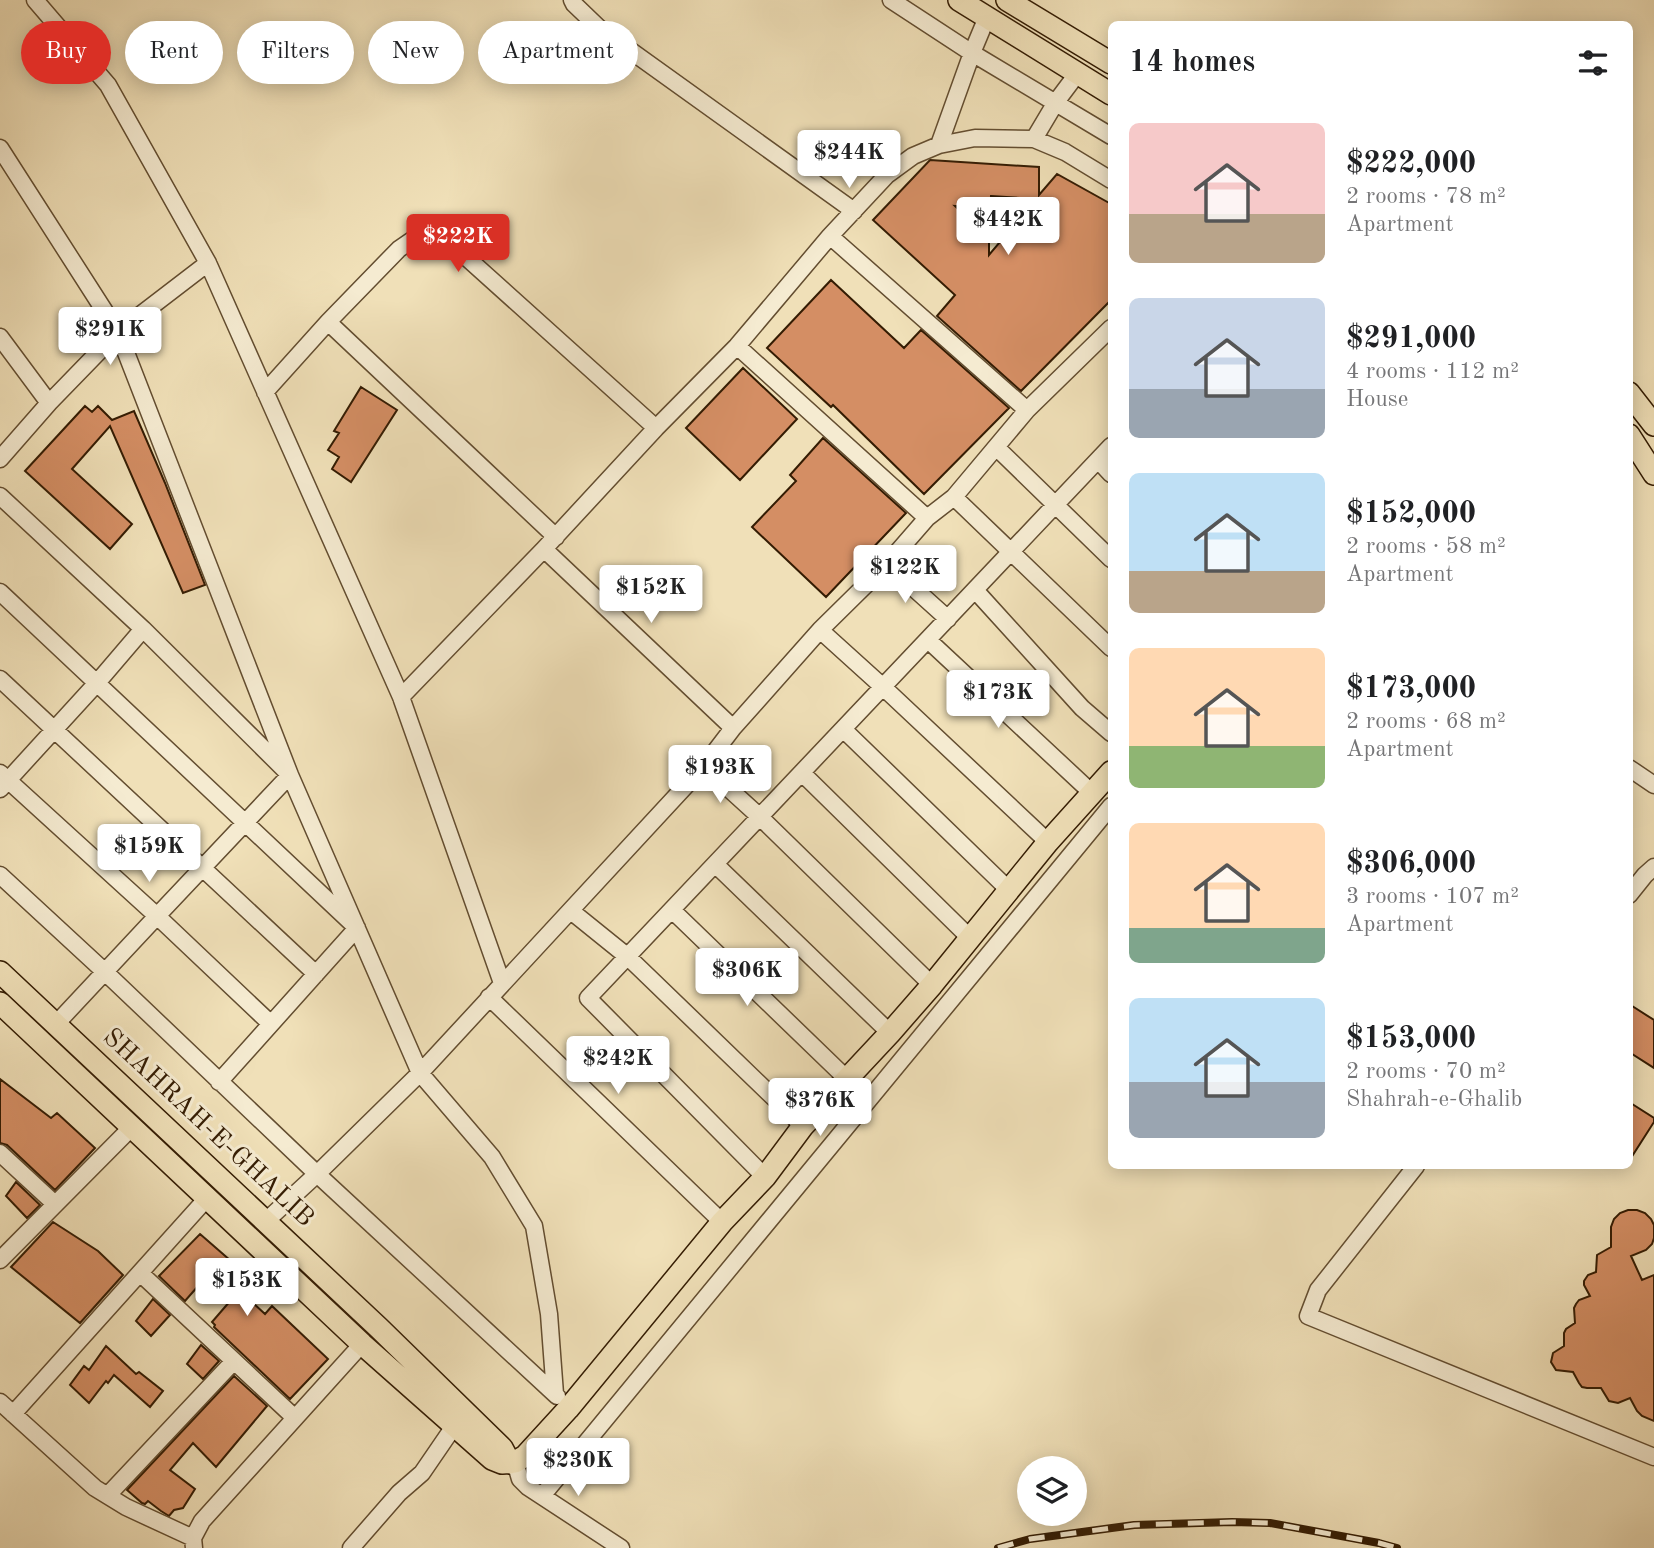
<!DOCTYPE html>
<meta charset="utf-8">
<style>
:root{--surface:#fff;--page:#f6f6f6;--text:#202124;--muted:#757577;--accent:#d93025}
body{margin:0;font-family:"Old Standard TT",serif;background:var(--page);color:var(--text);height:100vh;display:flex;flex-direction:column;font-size:26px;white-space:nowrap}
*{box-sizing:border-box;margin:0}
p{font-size:23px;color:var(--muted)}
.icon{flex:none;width:38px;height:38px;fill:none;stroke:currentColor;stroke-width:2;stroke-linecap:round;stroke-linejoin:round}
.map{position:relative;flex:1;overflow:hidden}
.sheet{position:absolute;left:1108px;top:21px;width:525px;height:1148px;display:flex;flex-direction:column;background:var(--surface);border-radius:10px;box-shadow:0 4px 18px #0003}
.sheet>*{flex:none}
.hud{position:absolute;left:21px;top:21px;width:665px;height:63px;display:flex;gap:14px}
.buttons{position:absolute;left:1017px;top:1456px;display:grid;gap:14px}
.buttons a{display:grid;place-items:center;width:70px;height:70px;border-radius:50%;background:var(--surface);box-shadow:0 4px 18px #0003;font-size:35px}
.price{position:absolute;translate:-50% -60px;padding:0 16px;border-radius:7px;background:#fff;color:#222;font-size:23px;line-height:46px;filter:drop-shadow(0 2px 4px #0008)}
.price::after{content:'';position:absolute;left:50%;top:42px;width:21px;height:16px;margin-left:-10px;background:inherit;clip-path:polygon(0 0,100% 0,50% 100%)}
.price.selected{background:var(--accent);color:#fff}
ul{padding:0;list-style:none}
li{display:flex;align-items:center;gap:21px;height:175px;padding:0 21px}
li span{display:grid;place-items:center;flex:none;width:196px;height:140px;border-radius:10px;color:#555}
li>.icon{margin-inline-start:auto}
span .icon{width:84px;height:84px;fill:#fffc;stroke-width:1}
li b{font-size:30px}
h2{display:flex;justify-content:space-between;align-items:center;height:84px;padding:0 21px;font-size:30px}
.tag{padding:0 24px;border-radius:32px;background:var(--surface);box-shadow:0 4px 18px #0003;font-size:24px;line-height:63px}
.tag.selected{background:var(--accent);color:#fff}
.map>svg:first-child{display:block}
</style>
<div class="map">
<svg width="1654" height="1548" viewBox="0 0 1654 1548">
<rect width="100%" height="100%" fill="#f0e0b8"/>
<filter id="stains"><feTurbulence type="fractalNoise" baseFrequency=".00286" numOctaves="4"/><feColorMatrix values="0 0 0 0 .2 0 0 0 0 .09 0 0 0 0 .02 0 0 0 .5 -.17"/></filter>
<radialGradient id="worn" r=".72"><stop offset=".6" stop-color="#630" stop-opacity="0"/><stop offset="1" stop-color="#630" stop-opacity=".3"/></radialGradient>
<path fill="#d48e64" stroke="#341c03" stroke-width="2" fill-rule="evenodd" d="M930,160L1039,167V195L1057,174L1111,204V300L1021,391L937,316L955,295L873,220ZM991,196L1036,199L989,255V238L955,206L990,209Z
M831,280L904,348L921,330L1009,408L924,494L833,405L831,407L767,348Z
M743,368L797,419L740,480L686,428Z
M361,387L397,410L351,482L332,469L339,457L328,450L339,433L334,431Z
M85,406L92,412L98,406L112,420L134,411L165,483L205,585L183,593L110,426L72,469L132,524L110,549L25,471Z
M823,438L906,513L826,597L752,527L796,481L790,475Z
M1629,1004L1654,1020V1068L1629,1052Z
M0,1079L51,1118L57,1113L95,1148L55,1190L7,1145L0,1143Z
M1629,1102L1654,1118V1122L1629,1161Z
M16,1182L40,1205L27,1218L6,1196Z
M1628,1210H1637L1645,1213L1651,1219L1654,1225V1238L1652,1244L1646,1250L1631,1256L1642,1280L1654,1275V1421L1642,1416L1637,1411L1630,1398L1618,1403L1609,1401L1601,1388H1587L1582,1387L1579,1383L1573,1372L1556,1370L1551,1362L1553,1353L1564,1346V1333L1566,1329L1575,1323L1574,1308L1576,1304L1579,1300L1590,1296L1584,1285V1281L1588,1275L1596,1272L1597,1255L1611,1247V1227L1614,1219L1620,1213Z
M53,1222L98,1251L123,1275L80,1323L11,1267Z
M200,1234L254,1281L242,1293L265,1314L272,1306L328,1359L290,1399L214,1327L215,1325L212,1322L231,1300L206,1277L185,1301L159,1276Z
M153,1299L170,1315L151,1336L136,1321Z
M201,1345L219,1361L203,1379L187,1364Z
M106,1346L136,1374L139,1372L163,1391L150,1407L114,1375L108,1383L106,1381L89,1403L70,1385L84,1366L89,1370Z
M234,1376L267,1406L216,1467L193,1443L170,1470L195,1489L183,1508L174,1510L169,1516L161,1511L148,1501L145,1504L142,1503L127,1490Z"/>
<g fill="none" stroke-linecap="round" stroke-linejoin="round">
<g stroke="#634d30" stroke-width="19">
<path id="minor" d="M35,0L108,85L208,263L401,697L502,983
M572,0L574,4L599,28L854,211
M891,0L972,53L1111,136
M1034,139L1056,102L1077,74
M939,145L972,53L987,17
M0,148L118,332L290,775L420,1073L492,1157L534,1226L549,1314L555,1394
M830,236L1027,410
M328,322L556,537
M0,337L49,403
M737,346L927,518
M265,392L328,322L399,249L415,238L430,234L446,239L656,428
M996,447L1111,559
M0,459L49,403L118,332L208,263
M1098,460L1111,474
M0,496L143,629L290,775L157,916L56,1024
M954,497L1111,648
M544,549L733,728
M887,564L948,619
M975,590L1082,708L1111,733
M0,592L357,928L219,1082
M820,630L883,687L1048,842
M928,640L1093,794
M0,679L316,974
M401,697L544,549L656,428L737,346L830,236L887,175L913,156L939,145L975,138L1034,139L1065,152L1111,180
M843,729L1010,891
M704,766L760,817L932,985
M1629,768L1654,785
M0,773L157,916L271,1024
M802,773L970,938
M0,789L96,684L143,629
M715,864L890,1033
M0,875L105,972L317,1174L557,1396
M1629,895L1645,875L1654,867
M672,910L847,1079
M571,911L628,957L803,1126
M489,997L722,1222
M0,1153L55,1204
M1416,1166L1318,1290L1308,1316L1654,1457
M765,1177L588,998L1111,446
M266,1221L317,1174L420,1073L704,766L733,728L820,630L887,564L927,518L954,497L1027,410L1111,328
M0,1260L132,1127
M140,1273L295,1418
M0,1402L95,1488L126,1507L193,1538
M13,1414L208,1197
M515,1462L520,1479L528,1487L621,1548
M108,1495L234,1361
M542,1496L1111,806
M194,1548L193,1538L202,1521L362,1344
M351,1548L399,1493L422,1473L459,1419"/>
</g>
<g stroke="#341c03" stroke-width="24">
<path id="major" d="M959,0L1111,94
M1007,0L1111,63
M1629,393L1654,425
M1629,435L1654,474
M0,972L379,1328L502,1448L510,1463
M0,1003L362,1344L492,1459L502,1463L515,1462L525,1456L568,1409L722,1222L765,1177L803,1126L890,1033L932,985L1048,842L1111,772"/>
</g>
<use href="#minor" stroke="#f5ebd1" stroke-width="16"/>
<use href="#major" stroke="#f0e0b8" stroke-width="21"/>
<g stroke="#341c03" stroke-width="8">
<path id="rail" d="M998,1548L1030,1539L1134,1525L1232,1522L1270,1523L1379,1543L1397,1548"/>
</g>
<use href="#rail" stroke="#f5ebd1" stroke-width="5" stroke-dasharray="16" stroke-linecap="butt"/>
</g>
<g text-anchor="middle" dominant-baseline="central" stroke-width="6" stroke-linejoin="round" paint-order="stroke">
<g font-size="26" fill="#341c03" stroke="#f5ebd1">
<text transform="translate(208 1128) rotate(43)">SHAHRAH-E-GHALIB</text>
</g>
</g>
<rect width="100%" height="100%" filter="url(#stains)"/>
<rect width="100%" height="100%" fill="url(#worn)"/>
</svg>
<div class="buttons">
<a><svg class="icon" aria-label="layers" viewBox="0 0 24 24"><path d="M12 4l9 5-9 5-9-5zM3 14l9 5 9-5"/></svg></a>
</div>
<b class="price" style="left:849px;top:190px">$244K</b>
<b class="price" style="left:1008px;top:257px">$442K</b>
<b class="price selected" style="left:458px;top:274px">$222K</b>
<b class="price" style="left:110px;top:367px">$291K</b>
<b class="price" style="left:905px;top:605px">$122K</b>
<b class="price" style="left:651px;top:625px">$152K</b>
<b class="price" style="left:998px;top:730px">$173K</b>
<b class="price" style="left:720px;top:805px">$193K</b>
<b class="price" style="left:149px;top:884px">$159K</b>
<b class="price" style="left:747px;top:1008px">$306K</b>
<b class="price" style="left:618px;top:1096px">$242K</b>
<b class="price" style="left:820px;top:1138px">$376K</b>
<b class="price" style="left:247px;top:1318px">$153K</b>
<b class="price" style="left:578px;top:1498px">$230K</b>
<div class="hud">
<a class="tag selected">Buy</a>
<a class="tag">Rent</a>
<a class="tag">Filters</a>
<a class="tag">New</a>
<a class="tag">Apartment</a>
</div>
<section class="sheet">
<h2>14 homes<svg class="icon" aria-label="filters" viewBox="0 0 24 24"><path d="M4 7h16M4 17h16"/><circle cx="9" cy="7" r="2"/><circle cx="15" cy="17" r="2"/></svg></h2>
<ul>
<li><span style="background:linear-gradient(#f6c9c9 65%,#b9a48a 0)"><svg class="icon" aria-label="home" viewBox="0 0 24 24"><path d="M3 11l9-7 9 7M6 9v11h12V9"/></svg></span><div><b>$222,000</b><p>2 rooms · 78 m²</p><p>Apartment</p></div></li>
<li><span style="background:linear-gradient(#c9d6e8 65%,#9aa5b1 0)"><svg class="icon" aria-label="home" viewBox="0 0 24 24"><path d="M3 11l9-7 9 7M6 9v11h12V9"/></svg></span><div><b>$291,000</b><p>4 rooms · 112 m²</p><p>House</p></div></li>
<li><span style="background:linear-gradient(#bfe0f5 70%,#b9a48a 0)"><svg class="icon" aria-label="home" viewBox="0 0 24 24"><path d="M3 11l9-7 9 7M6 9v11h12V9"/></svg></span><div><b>$152,000</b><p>2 rooms · 58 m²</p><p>Apartment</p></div></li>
<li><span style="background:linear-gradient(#ffd9b3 70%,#8fb573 0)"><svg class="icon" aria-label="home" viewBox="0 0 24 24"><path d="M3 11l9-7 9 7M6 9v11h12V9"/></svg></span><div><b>$173,000</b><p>2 rooms · 68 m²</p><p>Apartment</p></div></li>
<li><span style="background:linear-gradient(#ffd9b3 75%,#7fa58c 0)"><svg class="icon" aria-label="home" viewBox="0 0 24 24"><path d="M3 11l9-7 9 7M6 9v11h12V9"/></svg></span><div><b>$306,000</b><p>3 rooms · 107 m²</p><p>Apartment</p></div></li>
<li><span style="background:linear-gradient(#bfe0f5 60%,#9aa5b1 0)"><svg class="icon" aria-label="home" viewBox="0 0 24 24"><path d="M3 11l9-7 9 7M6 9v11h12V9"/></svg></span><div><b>$153,000</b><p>2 rooms · 70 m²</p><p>Shahrah-e-Ghalib</p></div></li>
</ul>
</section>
</div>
